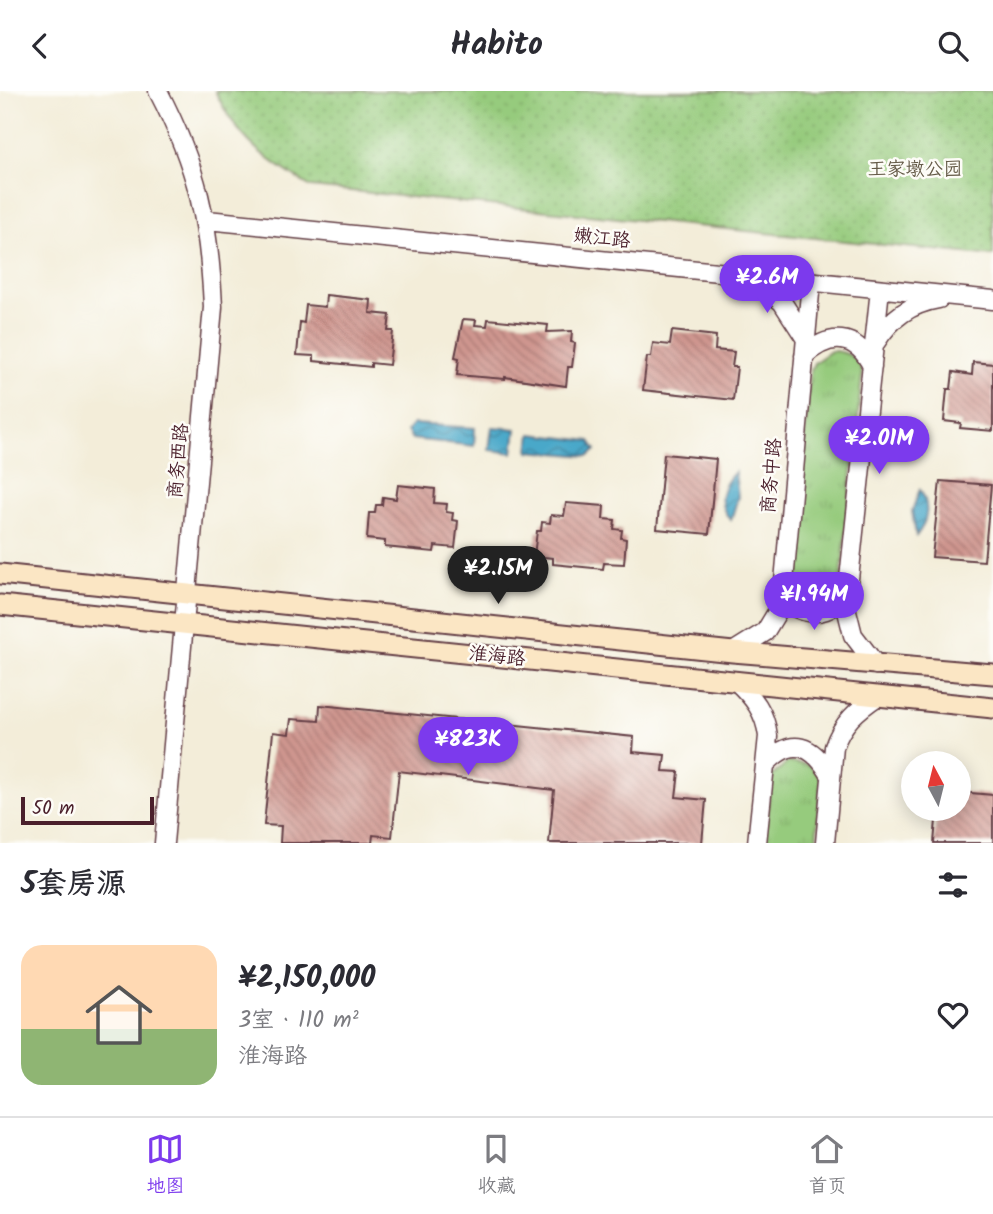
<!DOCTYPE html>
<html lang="zh">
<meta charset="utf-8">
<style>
:root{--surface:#fff;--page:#f2f2f3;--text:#2b2b33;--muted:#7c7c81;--line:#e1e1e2;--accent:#7c3aed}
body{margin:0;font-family:Kalam,"LXGW WenKai TC",sans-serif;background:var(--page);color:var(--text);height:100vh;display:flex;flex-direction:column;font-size:26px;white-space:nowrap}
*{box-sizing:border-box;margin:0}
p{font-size:23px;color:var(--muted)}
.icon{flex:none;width:38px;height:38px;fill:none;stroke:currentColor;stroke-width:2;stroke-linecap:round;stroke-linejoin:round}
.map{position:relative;height:752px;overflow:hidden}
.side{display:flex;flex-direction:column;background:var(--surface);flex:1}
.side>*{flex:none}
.needle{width:46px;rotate:353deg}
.controls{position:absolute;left:901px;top:660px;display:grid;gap:14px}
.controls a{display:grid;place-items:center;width:70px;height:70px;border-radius:50%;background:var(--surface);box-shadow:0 4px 18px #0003;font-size:35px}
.scale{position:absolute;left:21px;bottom:18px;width:133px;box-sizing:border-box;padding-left:7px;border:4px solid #4a1f2b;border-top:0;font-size:19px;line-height:24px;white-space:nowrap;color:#4a1f2b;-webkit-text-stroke:5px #fdfcf7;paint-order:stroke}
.price{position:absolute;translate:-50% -60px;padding:0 16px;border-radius:24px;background:var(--accent);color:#fff;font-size:23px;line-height:46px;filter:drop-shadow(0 2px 4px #0008)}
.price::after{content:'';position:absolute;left:50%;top:42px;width:21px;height:16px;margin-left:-10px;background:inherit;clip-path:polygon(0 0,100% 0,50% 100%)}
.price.on{background:#222;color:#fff}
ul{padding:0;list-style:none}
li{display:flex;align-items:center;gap:21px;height:175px;padding:0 21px}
li span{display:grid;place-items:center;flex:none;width:196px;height:140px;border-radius:21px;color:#555}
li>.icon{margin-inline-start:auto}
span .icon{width:84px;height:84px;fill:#fffc;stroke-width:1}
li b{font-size:30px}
h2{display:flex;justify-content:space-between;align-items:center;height:84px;padding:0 21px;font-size:30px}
header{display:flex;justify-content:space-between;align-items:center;height:91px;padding:0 21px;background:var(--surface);font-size:32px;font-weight:700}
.tab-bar{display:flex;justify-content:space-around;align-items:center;height:98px;border-top:2px solid var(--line);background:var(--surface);font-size:19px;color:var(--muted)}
.tab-bar a{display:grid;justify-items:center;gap:4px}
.tab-bar .on{color:var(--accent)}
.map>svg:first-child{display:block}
</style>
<header><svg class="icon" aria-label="back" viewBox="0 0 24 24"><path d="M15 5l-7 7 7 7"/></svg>Habito<svg class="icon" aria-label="search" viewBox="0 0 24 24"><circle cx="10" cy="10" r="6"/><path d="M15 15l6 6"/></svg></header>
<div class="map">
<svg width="993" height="752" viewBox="0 0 993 752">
<defs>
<pattern id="grass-tufts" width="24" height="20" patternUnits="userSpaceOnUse" patternTransform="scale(1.75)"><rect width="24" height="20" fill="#96cb7d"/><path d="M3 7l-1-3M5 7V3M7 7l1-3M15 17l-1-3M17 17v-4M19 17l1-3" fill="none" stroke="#83ae6c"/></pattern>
<pattern id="park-dots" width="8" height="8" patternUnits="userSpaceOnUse" patternTransform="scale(1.75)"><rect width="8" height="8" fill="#96cb7d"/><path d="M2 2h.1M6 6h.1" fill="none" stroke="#83ae6c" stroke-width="1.8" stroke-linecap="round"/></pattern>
<pattern id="water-waves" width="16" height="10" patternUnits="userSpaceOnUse" patternTransform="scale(1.75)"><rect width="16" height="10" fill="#4aa8c9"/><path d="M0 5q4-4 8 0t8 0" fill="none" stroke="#4088a3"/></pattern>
<pattern id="building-back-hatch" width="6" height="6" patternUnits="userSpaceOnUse" patternTransform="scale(1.75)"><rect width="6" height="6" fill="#cf968f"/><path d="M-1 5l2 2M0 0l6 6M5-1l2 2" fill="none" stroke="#aa7a75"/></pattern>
</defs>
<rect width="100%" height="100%" fill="#fdfcf7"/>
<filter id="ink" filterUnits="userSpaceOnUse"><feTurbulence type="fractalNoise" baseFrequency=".0143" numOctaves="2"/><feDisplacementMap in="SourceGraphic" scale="14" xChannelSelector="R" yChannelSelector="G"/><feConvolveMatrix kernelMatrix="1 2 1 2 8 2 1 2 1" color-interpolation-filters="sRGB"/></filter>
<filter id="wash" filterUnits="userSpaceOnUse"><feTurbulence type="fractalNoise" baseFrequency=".00686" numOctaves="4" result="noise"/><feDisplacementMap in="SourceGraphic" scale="28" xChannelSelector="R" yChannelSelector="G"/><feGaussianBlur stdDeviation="1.57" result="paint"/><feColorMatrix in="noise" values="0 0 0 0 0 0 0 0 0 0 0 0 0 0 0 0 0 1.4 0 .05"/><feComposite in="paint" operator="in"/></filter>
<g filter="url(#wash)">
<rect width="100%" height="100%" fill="#f3edd9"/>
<path fill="url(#grass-tufts)" stroke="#707554" stroke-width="2" d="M831,260C847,260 861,267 862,285L840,496C831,511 817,513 802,507L792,493L810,281L814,272Z
M788,671L809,674L821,687L816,752H764L771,686Z"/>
<path fill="url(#park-dots)" stroke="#707554" stroke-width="2" d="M215,0H993V165L311,96C265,68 239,50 215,0Z"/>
<path fill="url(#water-waves)" stroke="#4a647a" stroke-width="2" d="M413,333L475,337L474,355L412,348L407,340Z
M492,336L516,338L513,362L489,359Z
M531,343L590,350L596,359L589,365L529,360Z
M735,381L738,406L731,429C716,413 720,396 735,381Z
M920,398C930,414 928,431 916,445L912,420Z"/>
<g id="blocks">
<path fill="url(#building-back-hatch)" d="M326,204L371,209L370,222L390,224L388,240H393L389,274L371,272V276L314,270V265L297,264L300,231L304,232L306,214L325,216Z
M463,228L476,229L475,234L487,235L488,228L548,234L547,241L572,240L571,251L575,252L572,276H568L566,295L505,286V288L457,284L459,267L455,266Z
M672,240L716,245L715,259L734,261L732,276H737L733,309L643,299L647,266H651L653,252L670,254Z
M973,271L993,273V340L960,337L961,332L944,330L947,298H951L953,281L972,284Z
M664,363L716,368L709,443L657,438Z
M940,390L991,394L984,470L932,466Z
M398,394L435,398L434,412L447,413L446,421L453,422L452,429L458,430L455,457L435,455L434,461L385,456V450L367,448L369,422H375L376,414H382L383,406L396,408Z
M566,412L604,415L603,428L615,429L614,438L622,439L621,447L626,448L624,473L604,472L603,478L553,473V467L534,465L537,440H541L542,431L550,432L551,424L564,425Z
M320,614L634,646L633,661L665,664L663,680L679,681L676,706L706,709L702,752H549L554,699L399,680L392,746L373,744L372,752H280L281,735L264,734L273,641L289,643L291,628L319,630Z
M959,701L993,704V752H934L937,718H959Z"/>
</g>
</g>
<g filter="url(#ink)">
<use href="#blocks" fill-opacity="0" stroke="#633e45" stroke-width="2"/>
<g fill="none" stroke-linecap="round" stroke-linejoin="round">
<g stroke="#633e45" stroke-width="21">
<path id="tertiary" d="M158,0C198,77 209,130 213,216L164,752
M207,129L993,209
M748,184L782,211L806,248
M876,251C891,227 910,213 939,208
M804,265C829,242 856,242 872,275
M783,496L796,517C817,527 837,519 848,498
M733,561L765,541L782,513L811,191
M876,574L853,544L846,516L880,198
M736,590C754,607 765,621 768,645L757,752
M765,674C792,644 813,654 831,685
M825,752L834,656C842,632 857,619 878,605"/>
</g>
<g stroke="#633e45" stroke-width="23">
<path id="secondary" d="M0,483L733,561L993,583
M0,514L993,617"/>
</g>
<use href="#tertiary" stroke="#fff" stroke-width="18"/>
<use href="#secondary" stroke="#fbe6c4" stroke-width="19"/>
</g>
</g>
<g text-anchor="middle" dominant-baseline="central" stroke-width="5" stroke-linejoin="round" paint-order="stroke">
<g font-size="19" fill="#655b48" stroke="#fdfcf7">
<text x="915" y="79">王家墩公园</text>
</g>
<g font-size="19" fill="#4a1f2b" stroke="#fdfcf7">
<text transform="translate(602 148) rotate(6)">嫩江路</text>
<text transform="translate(179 370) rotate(-85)">商务西路</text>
<text transform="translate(772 385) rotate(-85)">商务中路</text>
<text transform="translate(497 566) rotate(6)">淮海路</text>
</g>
</g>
</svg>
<div class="controls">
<a><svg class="needle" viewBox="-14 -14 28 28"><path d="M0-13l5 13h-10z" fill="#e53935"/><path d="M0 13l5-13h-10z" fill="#7c7c81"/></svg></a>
</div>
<div class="scale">50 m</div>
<b class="price" style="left:767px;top:224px">¥2.6M</b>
<b class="price" style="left:879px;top:385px">¥2.01M</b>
<b class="price on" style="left:498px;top:515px">¥2.15M</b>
<b class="price" style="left:814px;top:541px">¥1.94M</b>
<b class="price" style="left:468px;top:686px">¥823K</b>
</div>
<section class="side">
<h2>5套房源<svg class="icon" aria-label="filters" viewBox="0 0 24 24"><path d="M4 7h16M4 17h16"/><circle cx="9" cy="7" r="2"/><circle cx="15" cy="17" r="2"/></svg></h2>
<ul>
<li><span style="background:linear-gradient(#ffd9b3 60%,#8fb573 0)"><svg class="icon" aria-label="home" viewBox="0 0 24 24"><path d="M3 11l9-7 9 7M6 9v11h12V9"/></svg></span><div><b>¥2,150,000</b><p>3室 · 110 m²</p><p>淮海路</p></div><svg class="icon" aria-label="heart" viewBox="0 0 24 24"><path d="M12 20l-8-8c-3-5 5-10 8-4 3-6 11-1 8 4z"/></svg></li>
</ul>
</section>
<nav class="tab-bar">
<a class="on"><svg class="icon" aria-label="map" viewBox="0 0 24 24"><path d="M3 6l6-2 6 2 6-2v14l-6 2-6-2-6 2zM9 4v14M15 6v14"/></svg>地图</a>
<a><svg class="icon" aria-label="saved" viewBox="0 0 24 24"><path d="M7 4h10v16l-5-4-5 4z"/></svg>收藏</a>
<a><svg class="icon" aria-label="home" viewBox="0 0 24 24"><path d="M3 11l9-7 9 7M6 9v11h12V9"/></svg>首页</a>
</nav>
